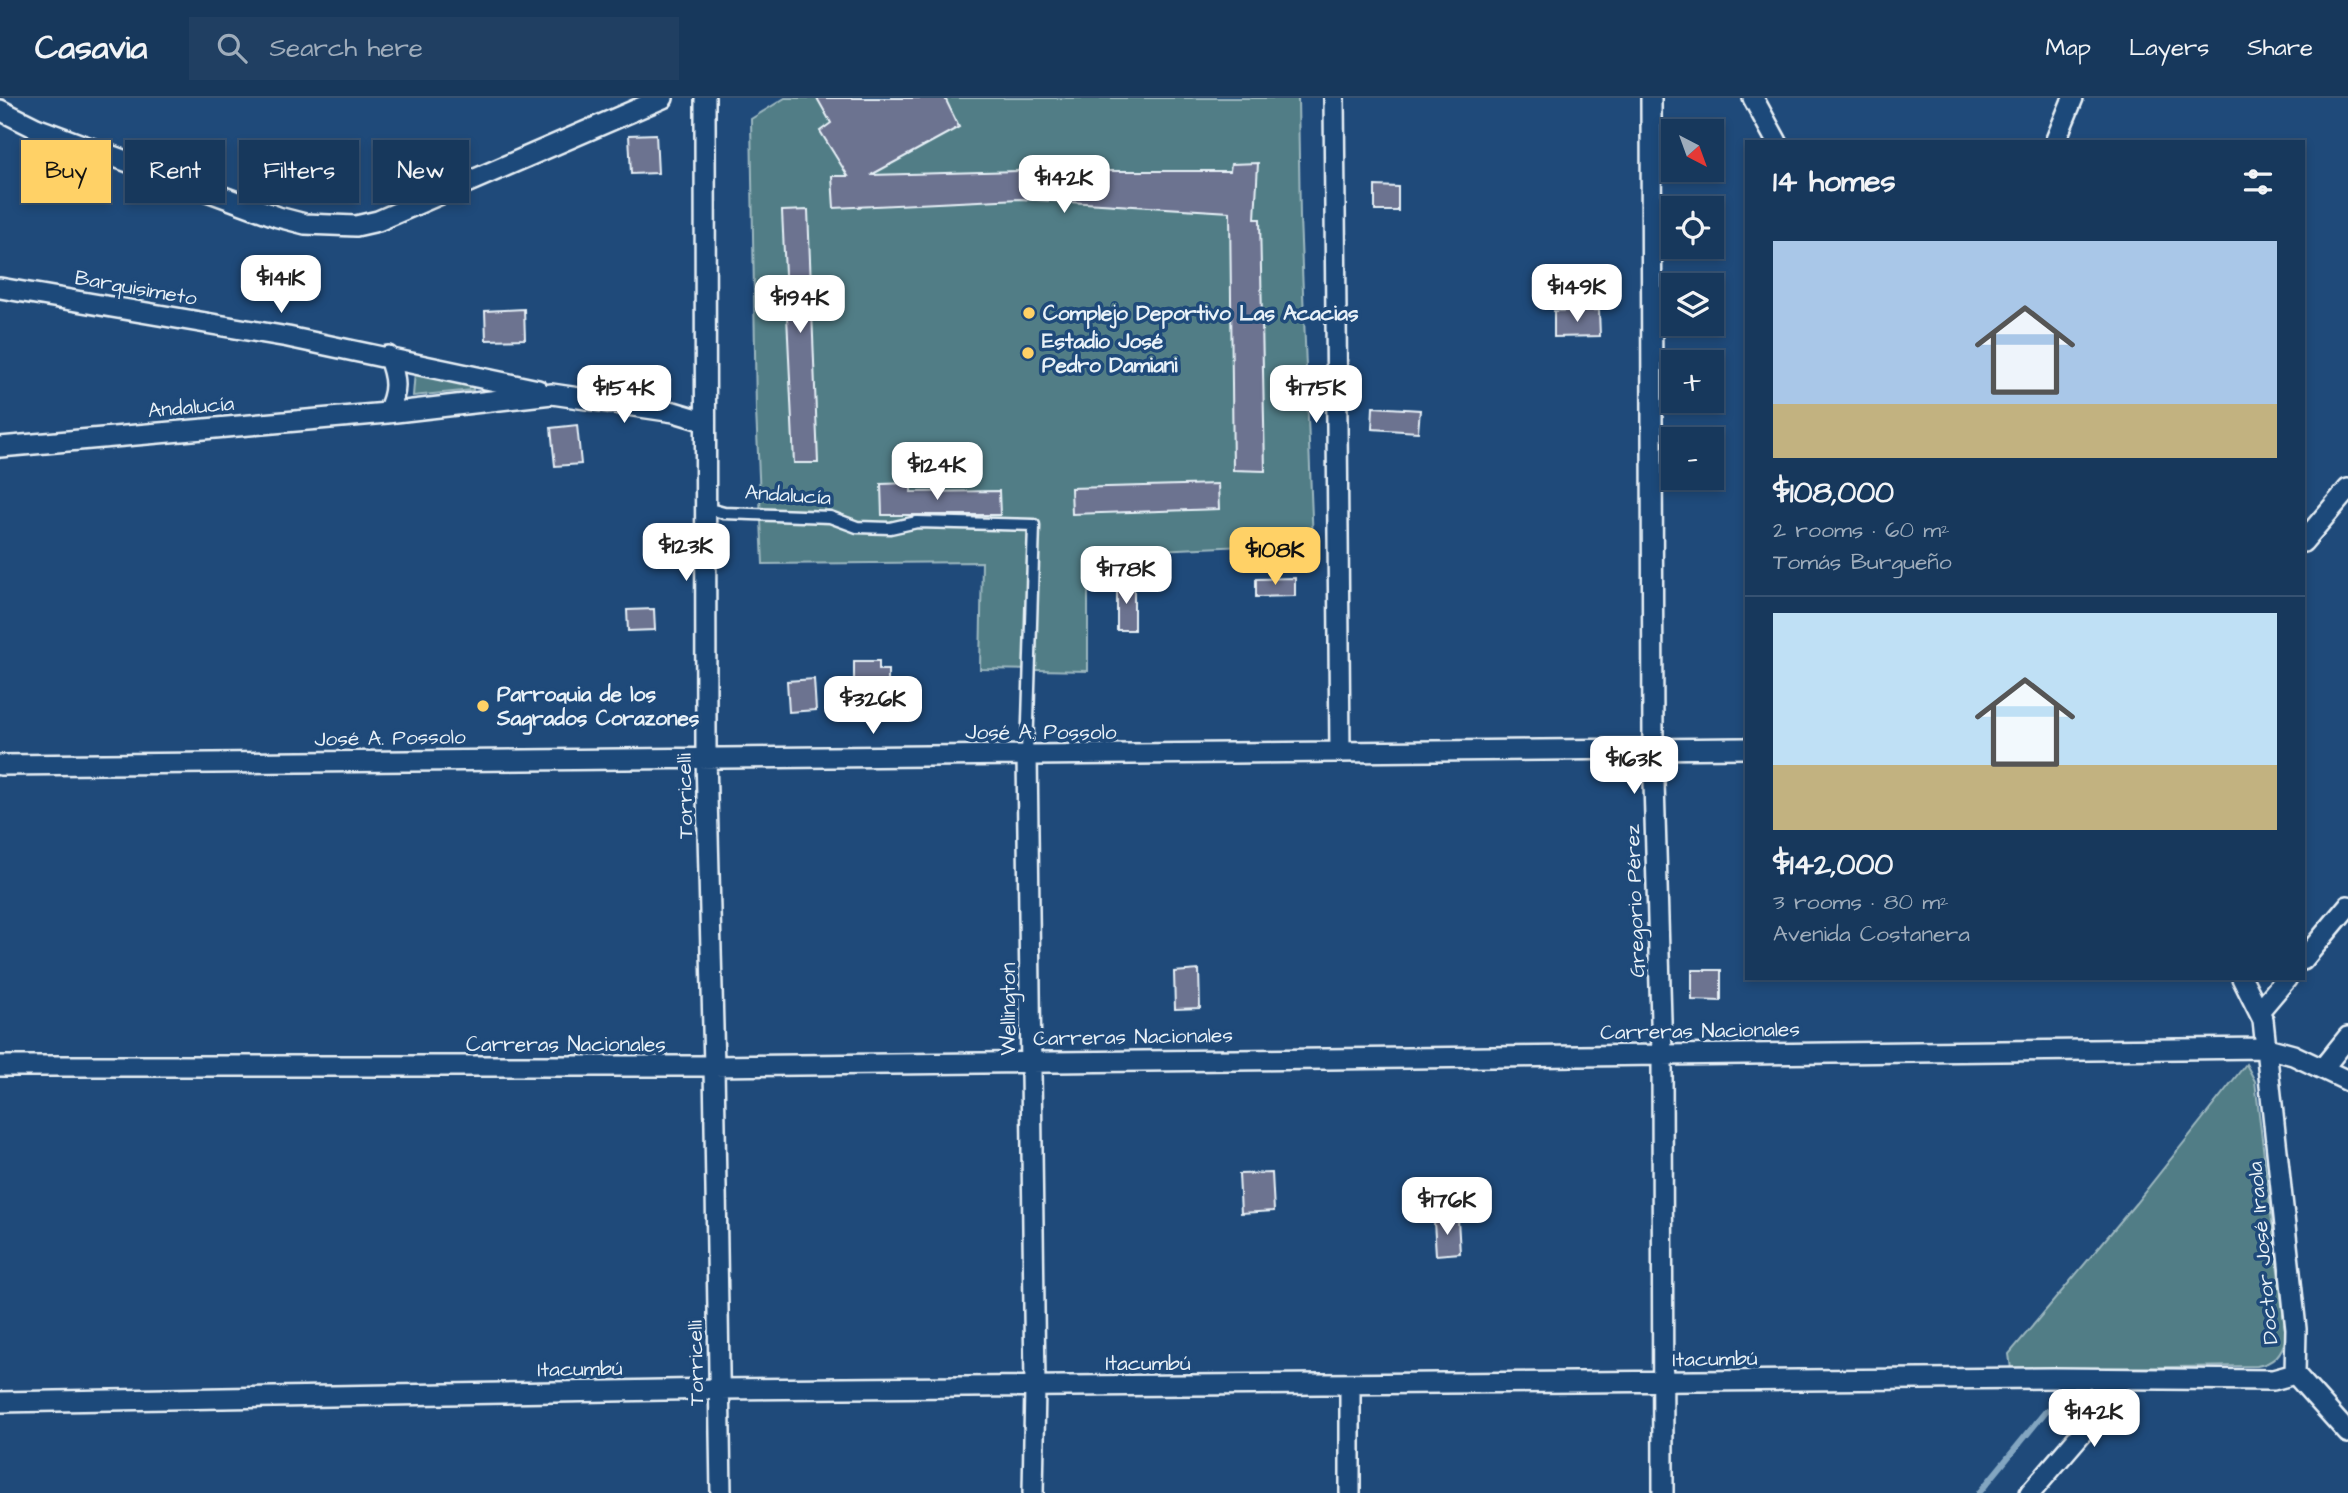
<!DOCTYPE html>
<meta charset="utf-8">
<style>
:root{--surface:#17385c;--page:#203f62;--text:#f1f3f6;--muted:#9eacbb;--line:#365272;--accent:#ffd166}
body{margin:0;font-family:"Architects Daughter",sans-serif;background:var(--page);color:var(--text);height:100vh;display:flex;flex-direction:column;font-size:26px;white-space:nowrap}
*{box-sizing:border-box;margin:0}
p{font-size:23px;color:var(--muted)}
.icon{flex:none;width:38px;height:38px;fill:none;stroke:currentColor;stroke-width:2;stroke-linecap:round;stroke-linejoin:round}
.map{position:relative;flex:1;overflow:hidden}
.sheet{position:absolute;left:1745px;top:42px;width:560px;height:840px;display:flex;flex-direction:column;background:var(--surface);border-radius:0px;box-shadow:0 4px 10px #0003,0 0 0 2px var(--line)}
.sheet>*{flex:none}
.hud{position:absolute;left:21px;top:42px;width:665px;height:63px;display:flex;gap:14px}
.needle{width:46px;rotate:139deg}
.fabs{position:absolute;left:1661px;top:21px;display:grid;gap:14px}
.fabs a{display:grid;place-items:center;width:63px;height:63px;border-radius:0px;background:var(--surface);box-shadow:0 4px 10px #0003,0 0 0 2px var(--line);font-size:35px}
.price{position:absolute;translate:-50% -60px;padding:0 16px;border-radius:14px;background:#fff;color:#222;font-size:23px;line-height:46px;filter:drop-shadow(0 2px 4px #0008)}
.price::after{content:'';position:absolute;left:50%;top:42px;width:21px;height:16px;margin-left:-10px;background:inherit;clip-path:polygon(0 0,100% 0,50% 100%)}
.price.current{background:var(--accent);color:#111}
ul{padding:0;list-style:none}
li{display:grid;align-content:center;gap:14px;height:371px;padding:0 28px}
li+li{border-top:2px solid var(--line)}
li span{display:grid;place-items:center;height:217px;border-radius:0px;color:#555}
li>.icon{margin-inline-start:auto}
span .icon{width:126px;height:126px;fill:#fffc;stroke-width:1}
li b{font-size:30px}
h2{display:flex;justify-content:space-between;align-items:center;height:84px;padding:0 28px;font-size:30px}
.chip{padding:0 24px;border-radius:0px;background:var(--surface);box-shadow:0 4px 10px #0003,0 0 0 2px var(--line);font-size:24px;line-height:63px}
.chip.current{background:var(--accent);color:#111}
header{display:flex;align-items:center;gap:42px;box-sizing:border-box;height:98px;padding:0 35px;background:var(--surface);border-bottom:2px solid var(--line)}
header strong{font-size:33px}
nav{display:flex;gap:38px;margin-inline-start:auto;font-size:24px}
.search{width:490px;height:63px;background:var(--page);display:flex;align-items:center;gap:18px;box-sizing:border-box;padding:0 24px;border-radius:0px;color:var(--muted);font-size:26px}
.map>svg:first-child{display:block}
</style>
<header>
<strong>Casavia</strong>
<div class="search"><svg class="icon" aria-label="search" viewBox="0 0 24 24"><circle cx="10" cy="10" r="6"/><path d="M15 15l6 6"/></svg>Search here</div>
<nav><a>Map</a><a>Layers</a><a>Share</a></nav>
</header>
<div class="map">
<svg width="2348" height="1395" viewBox="0 0 2348 1395">
<rect width="100%" height="100%" fill="#1f4a7a"/>
<filter id="ink" filterUnits="userSpaceOnUse"><feTurbulence type="fractalNoise" baseFrequency=".0143" numOctaves="2"/><feDisplacementMap in="SourceGraphic" scale="14" xChannelSelector="R" yChannelSelector="G"/><feConvolveMatrix kernelMatrix="1 2 1 2 8 2 1 2 1" color-interpolation-filters="sRGB"/></filter>
<g filter="url(#ink)">
<path fill="#517d86" stroke="#9cb7bf" stroke-width="2" d="M785,0H1298L1300,119L1313,445L1088,455V573L980,571L982,464L763,466L756,312L751,21Z
M415,273L473,283V292L413,298Z
M2246,966L2255,983L2286,1239C2282,1256 2274,1265 2257,1268L2011,1271L2009,1256L2136,1105Z"/>
<g fill="none" stroke-linecap="round" stroke-linejoin="round">
<path stroke="#83a6c1" stroke-width="6" d="M1979,1395L2046,1313"/>
</g>
<path fill="#6c7390" stroke="#e8f1f8" stroke-width="2" d="M817,0H945L959,29L871,77L1019,73H1230L1231,66L1258,65L1255,121H1260L1265,373L1233,372L1230,114L1020,101L834,110L832,78H848L820,33L831,25Z
M656,36L658,75L631,76L629,37Z
M1375,88L1398,89V113H1375Z
M808,112L818,365H794L782,113Z
M524,211L525,241L486,242L485,213Z
M1599,212L1600,238L1554,239V213Z
M1373,309L1420,312L1418,334L1372,331Z
M577,327L581,366L555,368L551,330Z
M911,385V394L999,393L1000,417H882L881,386Z
M1218,386L1219,411L1072,416L1071,390Z
M1295,480V498L1256,499V481Z
M1117,484H1134V532H1117Z
M654,511L655,532L628,533L627,512Z
M854,563H879V572H888V599H854Z
M814,581L816,612L789,614L787,583Z
M1199,872L1200,910L1175,911L1174,874Z
M1692,872H1721V903L1692,902Z
M1272,1075L1274,1113L1241,1115L1239,1076Z
M1458,1121L1460,1155L1436,1157L1434,1123Z"/>
<g fill="none" stroke-linecap="round" stroke-linejoin="round">
<g stroke="#e8f1f8" stroke-width="15">
<path id="lane" d="M706,410L724,415L830,419L857,429L890,430L917,424L1034,427L1027,656"/>
</g>
<g stroke="#e8f1f8" stroke-width="24">
<path id="street" d="M705,0L706,659L714,968L721,1395
M1334,0L1340,654
M1651,0L1653,651L1662,956L1663,1395
M1753,0L1777,44
M0,12L36,30L278,119L305,126L356,128L378,123L663,0
M2055,44L2073,0
M0,190L288,239L538,292
M387,315C398,293 397,281 388,258
M0,349L387,315L552,296L674,314L704,323
M2303,444L2348,391
M1027,656L1035,1289L1033,1395
M0,667L1746,650
M2303,862L2348,808
M2242,880L2263,922L2296,1231L2295,1276L2348,1335
M2260,912L2287,880
M0,968H714L2267,950L2293,957L2348,983
M2323,970L2348,939
M0,1304L719,1291L2053,1280L2273,1282L2295,1276
M1350,1395V1286
M2030,1395L2110,1302L2120,1282"/>
</g>
<use href="#lane" stroke="#1f4a7a" stroke-width="10"/>
<use href="#street" stroke="#1f4a7a" stroke-width="19"/>
</g>
</g>
<g fill="#ffd166" stroke="#1f4a7a" stroke-width="2.5">
<circle cx="1029" cy="215" r="7"/>
<circle cx="1028" cy="255" r="7"/>
<circle cx="483" cy="608" r="7"/>
</g>
<g text-anchor="middle" dominant-baseline="central" stroke-width="7" stroke-linejoin="round" paint-order="stroke">
<g font-size="21" fill="#e8f1f8" stroke="#1f4a7a">
<text transform="translate(136 190) rotate(10)">Barquisimeto</text>
<text transform="translate(191 309) rotate(-5)">Andalucía</text>
<text transform="translate(788 397) rotate(4)">Andalucía</text>
<text x="1041" y="634">José A. Possolo</text>
<text transform="translate(390 640) rotate(-1)">José A. Possolo</text>
<text transform="translate(685 698) rotate(-91)">Torricelli</text>
<text transform="translate(1635 803) rotate(-92)">Gregorio Pérez</text>
<text transform="translate(1008 911) rotate(-90)">Wellington</text>
<text transform="translate(1700 933) rotate(-1)">Carreras Nacionales</text>
<text transform="translate(1133 939) rotate(-1)">Carreras Nacionales</text>
<text x="566" y="946">Carreras Nacionales</text>
<text transform="translate(2263 1155) rotate(-95)">Doctor José Iraola</text>
<text transform="translate(1715 1261) rotate(-1)">Itacumbú</text>
<text transform="translate(696 1265) rotate(-91)">Torricelli</text>
<text x="1148" y="1265">Itacumbú</text>
<text transform="translate(580 1271) rotate(-1)">Itacumbú</text>
</g>
<g font-size="21" font-weight="bold" fill="#e8f1f8" stroke="#1f4a7a" text-anchor="start">
<text x="1043" y="215">Complejo Deportivo Las Acacias</text>
<text x="1042" y="243">Estadio José<tspan x="1042" dy="24">Pedro Damiani</tspan></text>
<text x="497" y="596">Parroquia de los<tspan x="497" dy="24">Sagrados Corazones</tspan></text>
</g>
</g>
</svg>
<div class="fabs">
<a><svg class="needle" viewBox="-14 -14 28 28"><path d="M0-13l5 13h-10z" fill="#e53935"/><path d="M0 13l5-13h-10z" fill="#9eacbb"/></svg></a>
<a><svg class="icon" aria-label="locate" viewBox="0 0 24 24"><circle cx="12" cy="12" r="6"/><path d="M12 2v4M12 18v4M2 12h4M18 12h4"/></svg></a>
<a><svg class="icon" aria-label="layers" viewBox="0 0 24 24"><path d="M12 4l9 5-9 5-9-5zM3 14l9 5 9-5"/></svg></a>
<a>+</a>
<a>−</a>
</div>
<b class="price" style="left:1064px;top:117px">$142K</b>
<b class="price" style="left:281px;top:217px">$141K</b>
<b class="price" style="left:1577px;top:226px">$149K</b>
<b class="price" style="left:800px;top:237px">$194K</b>
<b class="price" style="left:624px;top:327px">$154K</b>
<b class="price" style="left:1316px;top:327px">$175K</b>
<b class="price" style="left:937px;top:404px">$124K</b>
<b class="price" style="left:686px;top:485px">$123K</b>
<b class="price current" style="left:1275px;top:489px">$108K</b>
<b class="price" style="left:1126px;top:508px">$178K</b>
<b class="price" style="left:873px;top:638px">$326K</b>
<b class="price" style="left:1634px;top:698px">$163K</b>
<b class="price" style="left:1447px;top:1139px">$176K</b>
<b class="price" style="left:2094px;top:1351px">$142K</b>
<div class="hud">
<a class="chip current">Buy</a>
<a class="chip">Rent</a>
<a class="chip">Filters</a>
<a class="chip">New</a>
</div>
<section class="sheet">
<h2>14 homes<svg class="icon" aria-label="filters" viewBox="0 0 24 24"><path d="M4 7h16M4 17h16"/><circle cx="9" cy="7" r="2"/><circle cx="15" cy="17" r="2"/></svg></h2>
<ul>
<li><span style="background:linear-gradient(#a9c7e8 75%,#c2b280 0)"><svg class="icon" aria-label="home" viewBox="0 0 24 24"><path d="M3 11l9-7 9 7M6 9v11h12V9"/></svg></span><div><b>$108,000</b><p>2 rooms · 60 m²</p><p>Tomás Burgueño</p></div></li>
<li><span style="background:linear-gradient(#bfe0f5 70%,#c2b280 0)"><svg class="icon" aria-label="home" viewBox="0 0 24 24"><path d="M3 11l9-7 9 7M6 9v11h12V9"/></svg></span><div><b>$142,000</b><p>3 rooms · 80 m²</p><p>Avenida Costanera</p></div></li>
</ul>
</section>
</div>
